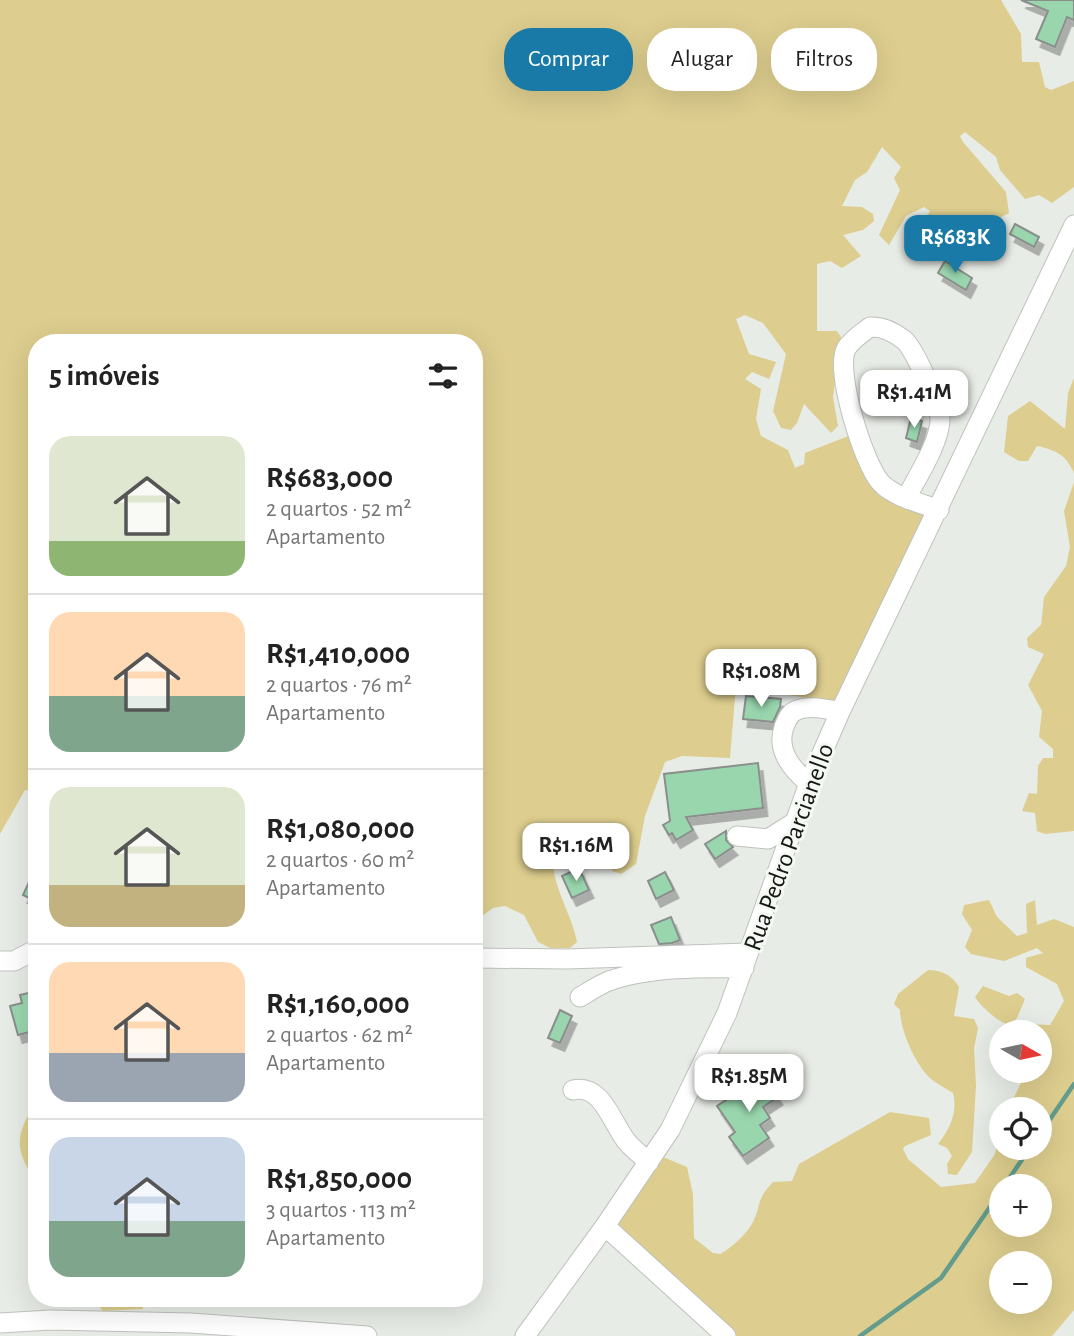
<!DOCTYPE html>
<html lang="pt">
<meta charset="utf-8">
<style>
:root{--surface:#fff;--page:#f6f6f6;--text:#222;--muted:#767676;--line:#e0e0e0;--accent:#1a7aa7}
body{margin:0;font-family:"Alegreya Sans",sans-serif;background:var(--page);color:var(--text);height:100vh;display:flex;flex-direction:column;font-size:26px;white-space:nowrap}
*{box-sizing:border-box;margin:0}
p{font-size:23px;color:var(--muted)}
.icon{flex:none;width:38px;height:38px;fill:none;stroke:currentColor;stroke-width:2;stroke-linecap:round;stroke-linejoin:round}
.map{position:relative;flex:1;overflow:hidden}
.drawer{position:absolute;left:28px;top:334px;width:455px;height:973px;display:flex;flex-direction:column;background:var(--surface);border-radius:28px;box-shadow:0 7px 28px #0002}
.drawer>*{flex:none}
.top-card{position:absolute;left:504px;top:28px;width:464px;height:63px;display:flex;gap:14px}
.needle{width:46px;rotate:99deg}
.buttons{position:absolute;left:989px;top:1020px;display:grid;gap:14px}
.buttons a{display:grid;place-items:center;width:63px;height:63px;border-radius:50%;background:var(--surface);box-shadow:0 7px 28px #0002;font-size:35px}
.price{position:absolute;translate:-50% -60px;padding:0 16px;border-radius:14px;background:#fff;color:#222;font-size:23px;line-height:46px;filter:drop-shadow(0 2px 4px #0008)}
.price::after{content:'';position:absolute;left:50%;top:42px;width:21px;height:16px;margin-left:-10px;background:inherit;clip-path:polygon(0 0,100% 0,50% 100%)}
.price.selected{background:var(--accent);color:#fff}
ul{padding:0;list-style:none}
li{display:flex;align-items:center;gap:21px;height:175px;padding:0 21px}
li+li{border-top:2px solid var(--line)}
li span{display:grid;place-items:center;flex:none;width:196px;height:140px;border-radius:21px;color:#555}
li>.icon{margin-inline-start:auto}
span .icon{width:84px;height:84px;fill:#fffc;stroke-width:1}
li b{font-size:30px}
h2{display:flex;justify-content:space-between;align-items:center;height:84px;padding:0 21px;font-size:30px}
.pill{padding:0 24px;border-radius:28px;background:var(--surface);box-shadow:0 7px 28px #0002;font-size:24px;line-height:63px}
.pill.selected{background:var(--accent);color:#fff}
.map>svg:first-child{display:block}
</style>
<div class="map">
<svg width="1074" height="1336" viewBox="0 0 1074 1336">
<defs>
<filter id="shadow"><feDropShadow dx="4.5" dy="8" stdDeviation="0" flood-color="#0004"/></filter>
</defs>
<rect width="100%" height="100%" fill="#e8ece6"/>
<path fill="#ddcd8e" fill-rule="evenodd" d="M0,0H1001L1021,34L1022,62H1039L1045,87L1051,90L1074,81V187L1052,203L1039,195L1025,199L1000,170L996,157L965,132L960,136L963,142L1006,192L1009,213L961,237L959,224L919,228L930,211L924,207L906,216L889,245L879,235L900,190L894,178L901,167L882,147L867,172L855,180L842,206L862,207L873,214L874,221L863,230L843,235L861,256L842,268L830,261L817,264V331H837L841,337L833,397L838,426L831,433L804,404L797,423L791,430L781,428L773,411L786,354L763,323L745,315L736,319L749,354L776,362L769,379L752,372L745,379L761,389L756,419L761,436L788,450L795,468L804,464L805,453L851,435C858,456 864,488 885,499C898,506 914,509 928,515L837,703L736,686L730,758L682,756L665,762L645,816L636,864L621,874L612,871L609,842L554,851C548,881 572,913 577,942L570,948H550L538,942L524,915L505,906L493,908L474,922L476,870L474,869V343H37V792L25,790L0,834Z
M1074,378V473C1066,455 1056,450 1037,446L1028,461H1019L1004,452L1008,416L1030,401L1065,429L1068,393Z
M1074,482V831L1045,834L1037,831L1035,813L1022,811L1029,793L1037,794L1038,766L1043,758H1053V749L1039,737L1042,711L1028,685L1044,654L1028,647L1027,638L1041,625L1044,597L1066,566L1070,547L1064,511Z
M989,900L997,917L1017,936L1027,933L1026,904L1035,900L1037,925L1054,919L1074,927V1310L1052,1336H737L621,1233L616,1221L663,1157L687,1167L693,1194L694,1238L713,1253L720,1254C731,1248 747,1234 753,1222C762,1203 756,1200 773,1182L792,1181L799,1164L890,1112L929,1118L931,1135L905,1146L903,1149L908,1159L941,1187L975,1183L995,1154L1001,1126V1148H1040V1110L1008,1109L1027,1071H1040V1032H1021L1023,1024L1050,1025L1064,1001L1057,984L1026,967V958L1043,953L1037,948L1004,961L971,954L965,947L972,930L962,914L964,905ZM1001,1186H1040V1225H1001ZM1001,1264H1040V1302H1001Z
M928,970C941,970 952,975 959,987L954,1016L974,1019L978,1028L974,1048L976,1086L972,1152L957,1175L948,1174L947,1164L952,1156L947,1148L938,1144C950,1129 958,1112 953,1093C946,1088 936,1084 929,1077C915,1063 900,1030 900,1010L894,1004L898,994Z
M983,986L1009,996L1017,993L1025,999L1017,1018L1010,1025C999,1023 981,1007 975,997Z
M37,1099V1185C13,1145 15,1138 37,1099Z
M93,1299H141L143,1309L103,1311Z"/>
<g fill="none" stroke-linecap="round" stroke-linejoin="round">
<path stroke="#639c8c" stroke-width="4.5" d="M1040,1134L1074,1084
M1004,1186L1030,1148
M860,1336L941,1278L1001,1191"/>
</g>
<path fill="#99d6ae" stroke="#8a8f8c" stroke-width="2" filter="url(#shadow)" d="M1021,0H1074V20L1067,17L1055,47L1036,39L1048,11Z
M1015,224L1039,237L1034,247L1010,234Z
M945,261L972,278L966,290L938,273Z
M911,418L922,421L917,442L906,438Z
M746,696L781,699L780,707L773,722L743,719Z
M758,763L763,808L686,817L693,830L676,840L672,833L669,835L663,825L670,821L664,774Z
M726,831V840L733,847L715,859L705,844Z
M37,865V902L23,895Z
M579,868L589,890L572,898L562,876Z
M665,872L674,890L656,899L648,881Z
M671,917L680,940L672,943L659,944L651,925Z
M33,992L37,1000V1030L18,1035L10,1006L22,1003L20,995Z
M560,1010L572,1016L560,1043L548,1038Z
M763,1075L778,1097L763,1107L770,1118L760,1125L769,1138L743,1156L729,1137L735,1132L717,1106Z"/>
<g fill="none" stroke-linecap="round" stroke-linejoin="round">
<g stroke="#bec2bc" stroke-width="21">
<path id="minor" d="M906,498C917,478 941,440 940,418C940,406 913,346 904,340C894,332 882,326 870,327C862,333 851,340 846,349C835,372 864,465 881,483C894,497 921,503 939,510
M809,783C792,770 776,750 784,727C787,720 789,713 797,710C809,705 828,709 840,712
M737,836L768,839L795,822
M474,958L567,959L748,953
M0,961H14L35,950
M580,997C590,991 599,985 609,981C648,967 703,967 744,968
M573,1090C603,1083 612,1125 628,1143C634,1150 642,1156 649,1162
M605,1226L726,1336
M0,1323L50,1320L191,1323L367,1336
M525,1336L605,1226L670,1130L727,1013L809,783L840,712L1074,225"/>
</g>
<use href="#minor" stroke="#fff" stroke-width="19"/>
</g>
<g text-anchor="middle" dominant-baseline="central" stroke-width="6" stroke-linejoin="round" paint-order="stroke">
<g font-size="26" fill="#171816" stroke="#f5f9f4">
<text transform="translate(789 847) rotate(-70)">Rua Pedro Parcianello</text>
</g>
</g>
</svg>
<div class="buttons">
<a><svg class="needle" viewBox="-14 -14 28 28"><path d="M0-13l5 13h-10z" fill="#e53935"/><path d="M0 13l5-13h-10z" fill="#767676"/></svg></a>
<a><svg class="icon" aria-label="locate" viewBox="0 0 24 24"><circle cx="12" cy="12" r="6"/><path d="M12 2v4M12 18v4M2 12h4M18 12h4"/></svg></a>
<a>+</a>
<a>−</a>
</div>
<b class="price selected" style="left:955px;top:275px">R$683K</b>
<b class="price" style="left:914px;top:430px">R$1.41M</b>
<b class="price" style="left:761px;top:709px">R$1.08M</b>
<b class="price" style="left:576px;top:883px">R$1.16M</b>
<b class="price" style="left:749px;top:1114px">R$1.85M</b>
<div class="top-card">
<a class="pill selected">Comprar</a>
<a class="pill">Alugar</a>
<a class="pill">Filtros</a>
</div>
<section class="drawer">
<h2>5 imóveis<svg class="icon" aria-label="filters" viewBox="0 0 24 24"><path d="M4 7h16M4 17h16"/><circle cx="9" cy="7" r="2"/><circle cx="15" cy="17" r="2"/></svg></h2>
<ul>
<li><span style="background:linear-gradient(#dfe7d0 75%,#8fb573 0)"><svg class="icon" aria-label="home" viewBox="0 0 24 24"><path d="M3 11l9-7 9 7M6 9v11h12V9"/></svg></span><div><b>R$683,000</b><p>2 quartos · 52 m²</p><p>Apartamento</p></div></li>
<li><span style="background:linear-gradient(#ffd9b3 60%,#7fa58c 0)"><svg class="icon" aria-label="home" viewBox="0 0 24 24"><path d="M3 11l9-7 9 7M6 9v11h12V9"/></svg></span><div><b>R$1,410,000</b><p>2 quartos · 76 m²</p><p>Apartamento</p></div></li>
<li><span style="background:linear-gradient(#dfe7d0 70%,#c2b280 0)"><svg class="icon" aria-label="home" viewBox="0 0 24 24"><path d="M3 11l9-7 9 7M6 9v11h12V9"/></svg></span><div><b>R$1,080,000</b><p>2 quartos · 60 m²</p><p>Apartamento</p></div></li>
<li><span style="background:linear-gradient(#ffd9b3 65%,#9aa5b1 0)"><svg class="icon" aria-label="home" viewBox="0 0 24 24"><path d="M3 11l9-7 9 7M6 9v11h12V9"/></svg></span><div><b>R$1,160,000</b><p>2 quartos · 62 m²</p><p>Apartamento</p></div></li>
<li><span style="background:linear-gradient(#c9d6e8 60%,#7fa58c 0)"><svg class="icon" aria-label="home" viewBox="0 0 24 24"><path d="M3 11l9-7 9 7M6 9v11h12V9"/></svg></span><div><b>R$1,850,000</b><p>3 quartos · 113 m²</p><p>Apartamento</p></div></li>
</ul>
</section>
</div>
